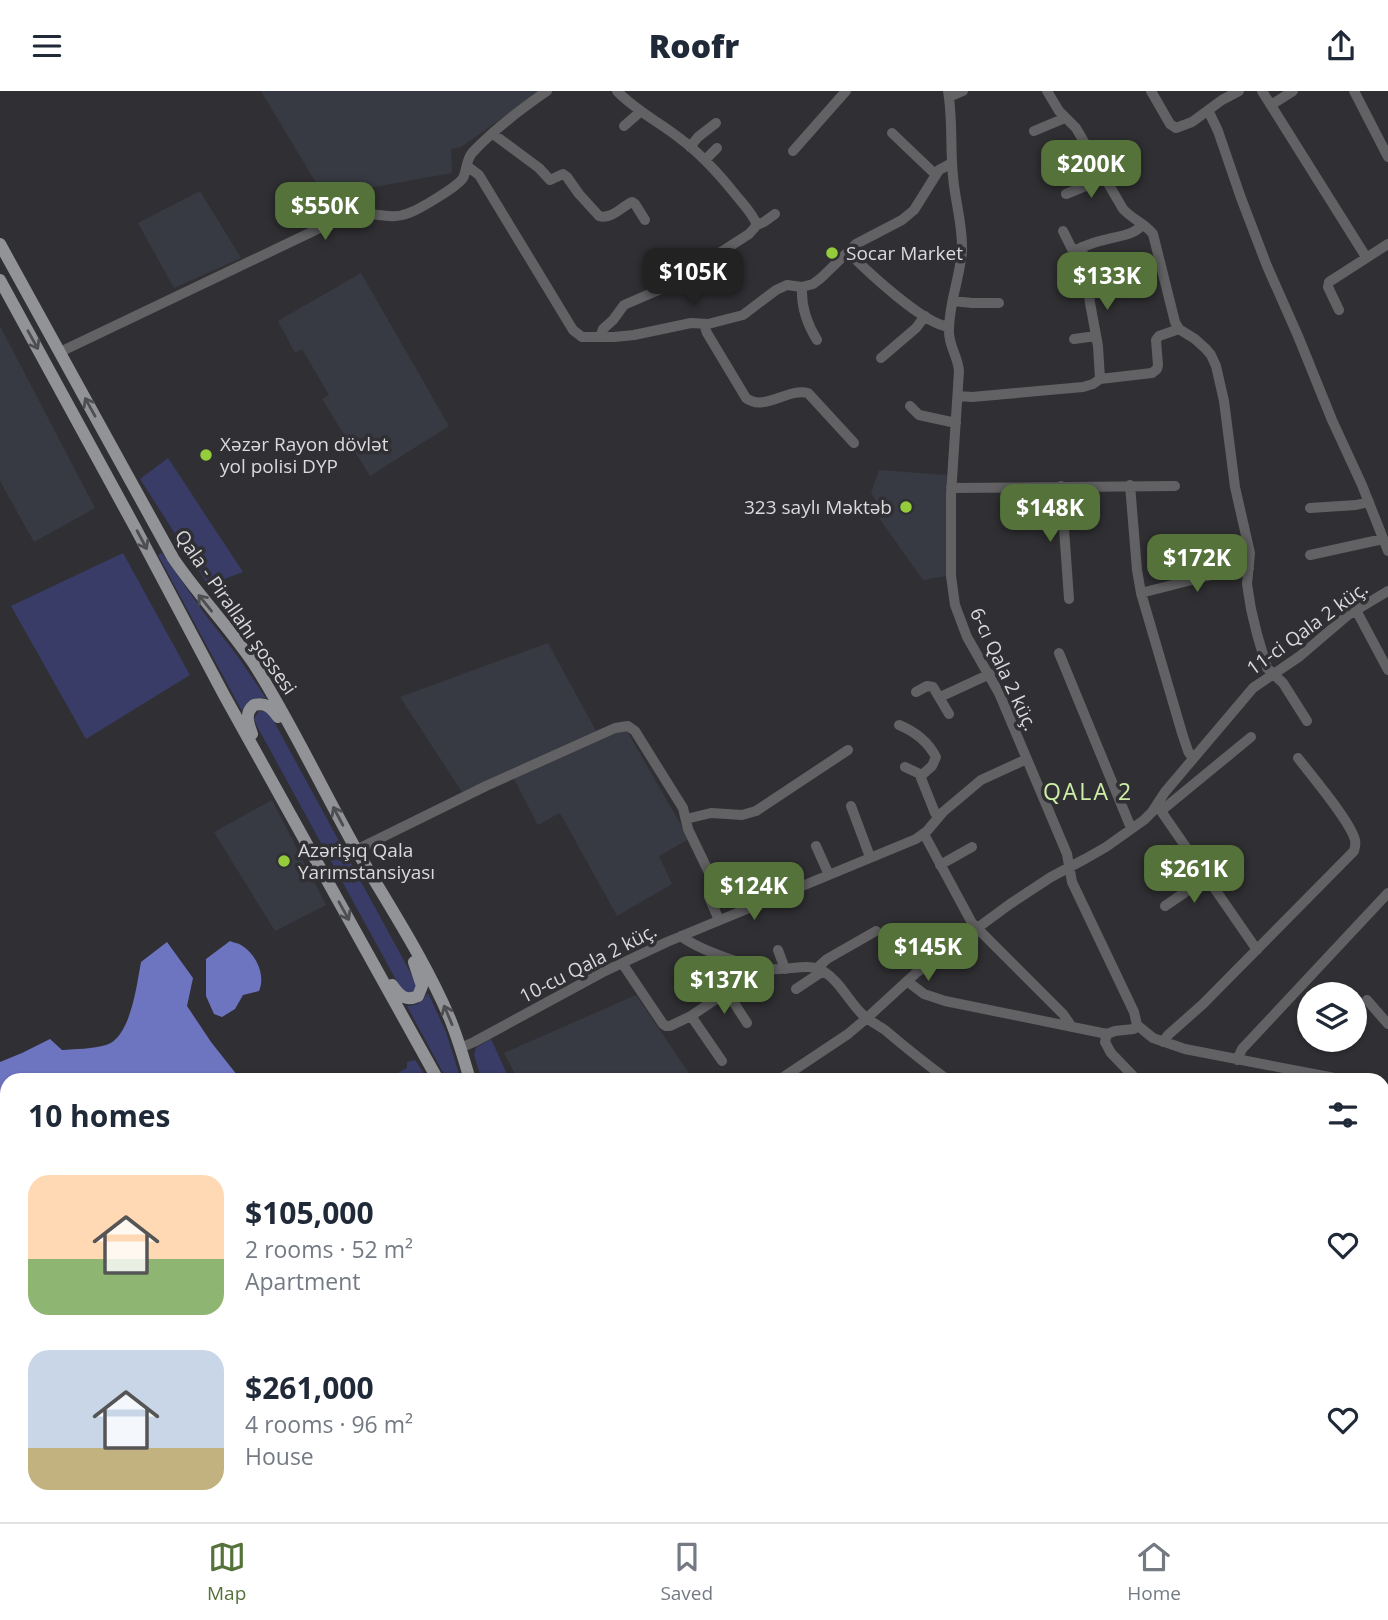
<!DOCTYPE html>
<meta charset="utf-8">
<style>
:root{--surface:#fff;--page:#f6f6f7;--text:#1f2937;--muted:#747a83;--line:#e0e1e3;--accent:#547239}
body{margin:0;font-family:"Open Sans",sans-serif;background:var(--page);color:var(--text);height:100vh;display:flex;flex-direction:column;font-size:26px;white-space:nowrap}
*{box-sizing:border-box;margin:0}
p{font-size:23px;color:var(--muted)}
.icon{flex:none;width:38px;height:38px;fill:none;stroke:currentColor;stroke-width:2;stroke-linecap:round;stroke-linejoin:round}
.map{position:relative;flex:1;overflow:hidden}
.sheet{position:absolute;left:0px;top:982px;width:1390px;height:450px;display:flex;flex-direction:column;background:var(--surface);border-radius:21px 21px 0 0;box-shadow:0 2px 5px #0004}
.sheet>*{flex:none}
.tools{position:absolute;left:1297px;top:891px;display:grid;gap:14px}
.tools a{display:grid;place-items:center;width:70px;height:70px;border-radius:50%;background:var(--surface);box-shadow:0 2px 5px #0004;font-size:35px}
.price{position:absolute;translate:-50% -60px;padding:0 16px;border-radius:14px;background:var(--accent);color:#fff;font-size:23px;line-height:46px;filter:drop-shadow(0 2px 4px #0008)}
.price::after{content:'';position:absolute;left:50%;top:42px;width:21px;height:16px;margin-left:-10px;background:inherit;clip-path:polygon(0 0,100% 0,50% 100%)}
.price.on{background:#222;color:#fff}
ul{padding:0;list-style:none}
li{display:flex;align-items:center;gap:21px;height:175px;padding:0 28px}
li span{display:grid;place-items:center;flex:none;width:196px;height:140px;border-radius:21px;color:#555}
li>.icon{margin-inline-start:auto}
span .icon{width:84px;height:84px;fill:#fffc;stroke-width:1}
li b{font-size:30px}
h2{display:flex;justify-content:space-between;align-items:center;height:84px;padding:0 28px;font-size:30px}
header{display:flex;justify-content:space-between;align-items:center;height:91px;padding:0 28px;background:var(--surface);font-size:32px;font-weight:800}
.tab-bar{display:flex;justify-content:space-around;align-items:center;height:98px;border-top:2px solid var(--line);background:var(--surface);font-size:19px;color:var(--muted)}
.tab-bar a{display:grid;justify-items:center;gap:4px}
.tab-bar .on{color:var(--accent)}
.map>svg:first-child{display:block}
</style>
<header><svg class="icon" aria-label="menu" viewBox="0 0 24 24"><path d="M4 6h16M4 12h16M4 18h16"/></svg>Roofr<svg class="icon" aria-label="share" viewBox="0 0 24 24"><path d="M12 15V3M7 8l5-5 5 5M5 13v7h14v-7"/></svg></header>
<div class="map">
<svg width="1388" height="1431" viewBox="0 0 1388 1431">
<rect width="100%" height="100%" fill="#303034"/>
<path fill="#383a43" d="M261,0H540L461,56L451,58L452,82L324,105Z
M200,100L241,167L174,197L138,132Z
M361,182L449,335L370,385L322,308L329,304L302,258L295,262L278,230Z
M0,235L95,417L34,451L0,390Z
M879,379L947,384L946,485L923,489L879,427L884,423L871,402Z
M548,552L596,640L462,701L400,606Z
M621,638L627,640L689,748L659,765L672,793L617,825L560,722L538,734L514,688Z
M272,709L326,814L275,840L214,741Z
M636,904L690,984L679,989H518L504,962Z
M1222,1424L1310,1425L1318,1431H1216Z
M711,1425H879L870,1431H714Z
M1031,1425H1214L1208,1431H1036Z"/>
<path fill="#383c67" d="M168,367L243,481L208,494L140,388Z
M123,462L190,584L86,648L11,515Z
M162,462L207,526L236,563L266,607C254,606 247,610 242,620L158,464Z
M259,620L267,621L271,625L415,890L417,895L414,900L408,903L400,896L258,637L254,628Z
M428,902L446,941L461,989H447L407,915C417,915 423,910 428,902Z
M491,948L507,983L495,989H482L474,964L476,957Z
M415,969L428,989H385L407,977V971Z
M617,1425L620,1431H302L296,1425Z"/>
<path fill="#6e75c0" d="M230,850C234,852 238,852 241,854C256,863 266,884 259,900L243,904L235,918L222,926L214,923L206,905V868Z
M167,851L193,887L187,915L211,951L241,989H7V1171L0,1164V971L22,962L50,948L62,959C76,958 93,958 106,954C131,947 137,892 141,871Z
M7,1359V1423L0,1426V1362Z"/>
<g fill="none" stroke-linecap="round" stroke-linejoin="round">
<path stroke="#626264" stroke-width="10" d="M948,0C953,28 950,57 953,85C955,111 963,134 962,160C960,186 949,212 949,239C948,254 958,265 959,280L951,404V485L955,514L967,546L999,602L1067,763L1072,791L1134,921L1137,934L1134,938L1115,940L1107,943L1105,951L1111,962L1137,989
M1047,0L1059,20L1076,37L1123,118C1133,129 1145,132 1153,143L1175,231L1179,238L1195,248L1206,258L1211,264L1216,275L1224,310L1235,396L1250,462L1247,493L1251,518L1257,543L1267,577L1283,592L1307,630
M1151,0L1170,33L1176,37L1192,31L1222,9L1239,0
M1262,0L1366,166
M1354,0L1388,66
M949,6L963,0
M1271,14L1293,0
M1208,19L1218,40L1241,107L1267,175L1298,245L1332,329L1362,394L1388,460
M624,35L640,21
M1034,40L1065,27
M892,42L936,84
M493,43L539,77L550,89L563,83L567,86L579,103L599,125C611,129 621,116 632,111L635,113L645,129
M690,56L698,46L716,32
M793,60L846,0
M705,69L717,57
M467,75L479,84L573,239L582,246H614L634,244L691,232L708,233L743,224L776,199L787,194L802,196L813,193L821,187L856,153L902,129L914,119L939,79L952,72
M1066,103L1105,87
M757,134L764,131L775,123
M1063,140L1072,158L1075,159C1085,155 1094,151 1104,149C1117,145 1133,145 1142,134
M1082,156L1090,212L1098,255L1100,288
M848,161C867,180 923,233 949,236
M802,196C801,214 807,233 817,249
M953,210L972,212H999
M1339,219L1328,196L1329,191L1388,153
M704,233L707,242L746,307C764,321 787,297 808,302L854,352
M600,246L603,238L613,229L624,214L661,198L693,179L749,143L757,134C753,123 743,113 735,103C719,83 703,65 682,49C661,32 636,20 617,0
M1074,248L1096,245
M60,261L345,125C366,117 388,131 409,122C420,118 457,96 463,87C467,79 466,69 472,62C494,38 521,18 547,0
M881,267L916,237L925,225
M959,305L972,306L1083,296L1093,293L1100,288L1152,282L1157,278L1158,274L1156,249L1159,245L1179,238
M910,315L919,324L956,332
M1130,394L1137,479L1141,502L1182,642L1188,660L1193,668
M1061,395L1069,508
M951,397L1175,395
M1310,417L1356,414L1369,411
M1310,464L1383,448
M1141,502L1227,480L1249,477
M1356,519L1388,579
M1059,562L1131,737
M916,601L927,595L933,596L949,623
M940,606L990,583
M899,634C914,640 928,651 936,666L932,675L922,684L921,687L935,722L939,725
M905,676L922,684
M851,715L870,766
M1156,716L1161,720L1251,646
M1161,720L1257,859
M686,728L711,722L742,724L756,720L848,659
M924,743L972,832L1063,923L1072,936
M816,755L829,784
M356,759L486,695L615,637L628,635L635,640L683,717L688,738L714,792L713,798L709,801V806L719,829
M940,774L972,756
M1165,815L1206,787
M681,845C699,859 747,876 771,878C787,880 808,871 823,880C840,890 849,911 863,924C869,930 878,934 885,939C905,956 926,973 948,989
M778,859L785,878
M622,872L663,933L666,935H670L691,925L747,887L758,875
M817,877L827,868L876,840
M907,890L924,903L945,910L1107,943
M796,898L823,880
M727,901L747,932
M1367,909L1388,933
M691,925L722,970
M1137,934L1153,947L1185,958L1345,989
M1163,951L1168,944L1203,913L1354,760C1355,755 1356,754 1355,749C1351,731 1311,684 1298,667
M460,957L474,951L603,881L667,851L916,748L927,740L943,721L981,689L1027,668
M1237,969L1242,958L1388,802
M779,989L848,943L867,927L916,882L1010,813L1051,786L1085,768L1106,756L1144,729L1152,721L1165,701L1253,597L1300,565L1348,524L1388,500
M1382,996L1388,997
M1382,1280L1388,1275
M1382,1335L1384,1354L1388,1362
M895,1424L899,1431
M1017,1424L1020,1431
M878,1431L884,1424"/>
<path stroke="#929397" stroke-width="12" d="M0,153L173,467C198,504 229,536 254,573C292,633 322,698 357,760C389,815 425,869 450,928C458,948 464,968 470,989
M0,189L137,440L224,604L438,989
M252,643C248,632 244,622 254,614C266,611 272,617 278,626
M392,894C399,904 405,911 418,905L422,895L414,871
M672,1424L676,1431
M693,1424L697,1431"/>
</g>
<defs><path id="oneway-shaft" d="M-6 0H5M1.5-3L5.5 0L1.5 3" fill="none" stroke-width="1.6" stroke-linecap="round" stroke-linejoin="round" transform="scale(1.75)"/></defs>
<g stroke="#4d4e52">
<use href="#oneway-shaft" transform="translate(33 249) rotate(61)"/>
<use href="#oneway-shaft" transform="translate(90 316) rotate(-119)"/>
<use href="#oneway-shaft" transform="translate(142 449) rotate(62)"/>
<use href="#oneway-shaft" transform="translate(205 512) rotate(-129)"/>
<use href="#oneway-shaft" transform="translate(338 725) rotate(-118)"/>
<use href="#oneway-shaft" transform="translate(344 820) rotate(61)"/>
<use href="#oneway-shaft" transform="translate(448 924) rotate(-113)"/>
</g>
<g fill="#95cc3b" stroke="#303034" stroke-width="2.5">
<circle cx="832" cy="162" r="7"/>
<circle cx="206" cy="364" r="7"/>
<circle cx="906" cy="416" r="7"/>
<circle cx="284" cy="770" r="7"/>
</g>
<g text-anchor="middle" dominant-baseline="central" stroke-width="7" stroke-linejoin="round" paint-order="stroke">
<g font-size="19" fill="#dadadd" stroke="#303034" text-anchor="start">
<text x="846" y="162">Socar Market</text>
<text x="220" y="353">Xəzər Rayon dövlət<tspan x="220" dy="22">yol polisi DYP</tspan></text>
<text x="892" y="416" text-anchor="end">323 saylı Məktəb</text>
<text x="298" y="759">Azərişıq Qala<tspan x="298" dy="22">Yarımstansiyası</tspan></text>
</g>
<g font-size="19" fill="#dadadd" stroke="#303034">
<text transform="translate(236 521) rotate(55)">Qala - Pirallahı şossesi</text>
<text transform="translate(1307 537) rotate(-36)">11-ci Qala 2 küç.</text>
<text transform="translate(1004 578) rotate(65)">6-cı Qala 2 küç.</text>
<text transform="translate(588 872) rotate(-27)">10-cu Qala 2 küç.</text>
</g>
<g font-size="23" letter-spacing="2" fill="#cdeea6" stroke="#303034">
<text x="1088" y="700">QALA 2</text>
</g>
</g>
</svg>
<div class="tools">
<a><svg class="icon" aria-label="layers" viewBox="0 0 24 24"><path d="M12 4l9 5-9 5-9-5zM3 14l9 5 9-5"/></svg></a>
</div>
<b class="price" style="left:1091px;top:109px">$200K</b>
<b class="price" style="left:325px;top:151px">$550K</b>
<b class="price on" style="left:693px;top:217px">$105K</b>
<b class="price" style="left:1107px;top:221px">$133K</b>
<b class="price" style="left:1050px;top:453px">$148K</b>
<b class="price" style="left:1197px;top:503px">$172K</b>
<b class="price" style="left:1194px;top:814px">$261K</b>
<b class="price" style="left:754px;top:831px">$124K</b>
<b class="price" style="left:928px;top:892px">$145K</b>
<b class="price" style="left:724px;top:925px">$137K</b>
<section class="sheet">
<h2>10 homes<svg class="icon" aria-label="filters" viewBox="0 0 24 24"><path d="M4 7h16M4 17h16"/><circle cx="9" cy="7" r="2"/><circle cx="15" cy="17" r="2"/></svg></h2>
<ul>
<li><span style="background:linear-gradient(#ffd9b3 60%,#8fb573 0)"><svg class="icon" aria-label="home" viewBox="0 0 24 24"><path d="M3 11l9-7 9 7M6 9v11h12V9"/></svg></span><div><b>$105,000</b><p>2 rooms · 52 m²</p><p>Apartment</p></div><svg class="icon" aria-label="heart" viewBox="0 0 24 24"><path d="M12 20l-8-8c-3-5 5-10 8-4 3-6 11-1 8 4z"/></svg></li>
<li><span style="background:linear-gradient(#c9d6e8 70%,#c2b280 0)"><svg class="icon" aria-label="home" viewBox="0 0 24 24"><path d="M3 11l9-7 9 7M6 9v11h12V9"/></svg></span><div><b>$261,000</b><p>4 rooms · 96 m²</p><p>House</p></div><svg class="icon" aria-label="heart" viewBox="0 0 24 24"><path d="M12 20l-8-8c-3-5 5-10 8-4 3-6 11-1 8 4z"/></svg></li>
</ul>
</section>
</div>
<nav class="tab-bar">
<a class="on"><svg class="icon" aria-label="map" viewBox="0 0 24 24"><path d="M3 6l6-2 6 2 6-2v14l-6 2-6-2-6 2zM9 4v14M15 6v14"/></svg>Map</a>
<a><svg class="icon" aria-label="saved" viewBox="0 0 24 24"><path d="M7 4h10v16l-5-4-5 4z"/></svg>Saved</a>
<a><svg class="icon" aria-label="home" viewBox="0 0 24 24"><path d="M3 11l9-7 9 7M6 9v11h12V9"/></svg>Home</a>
</nav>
